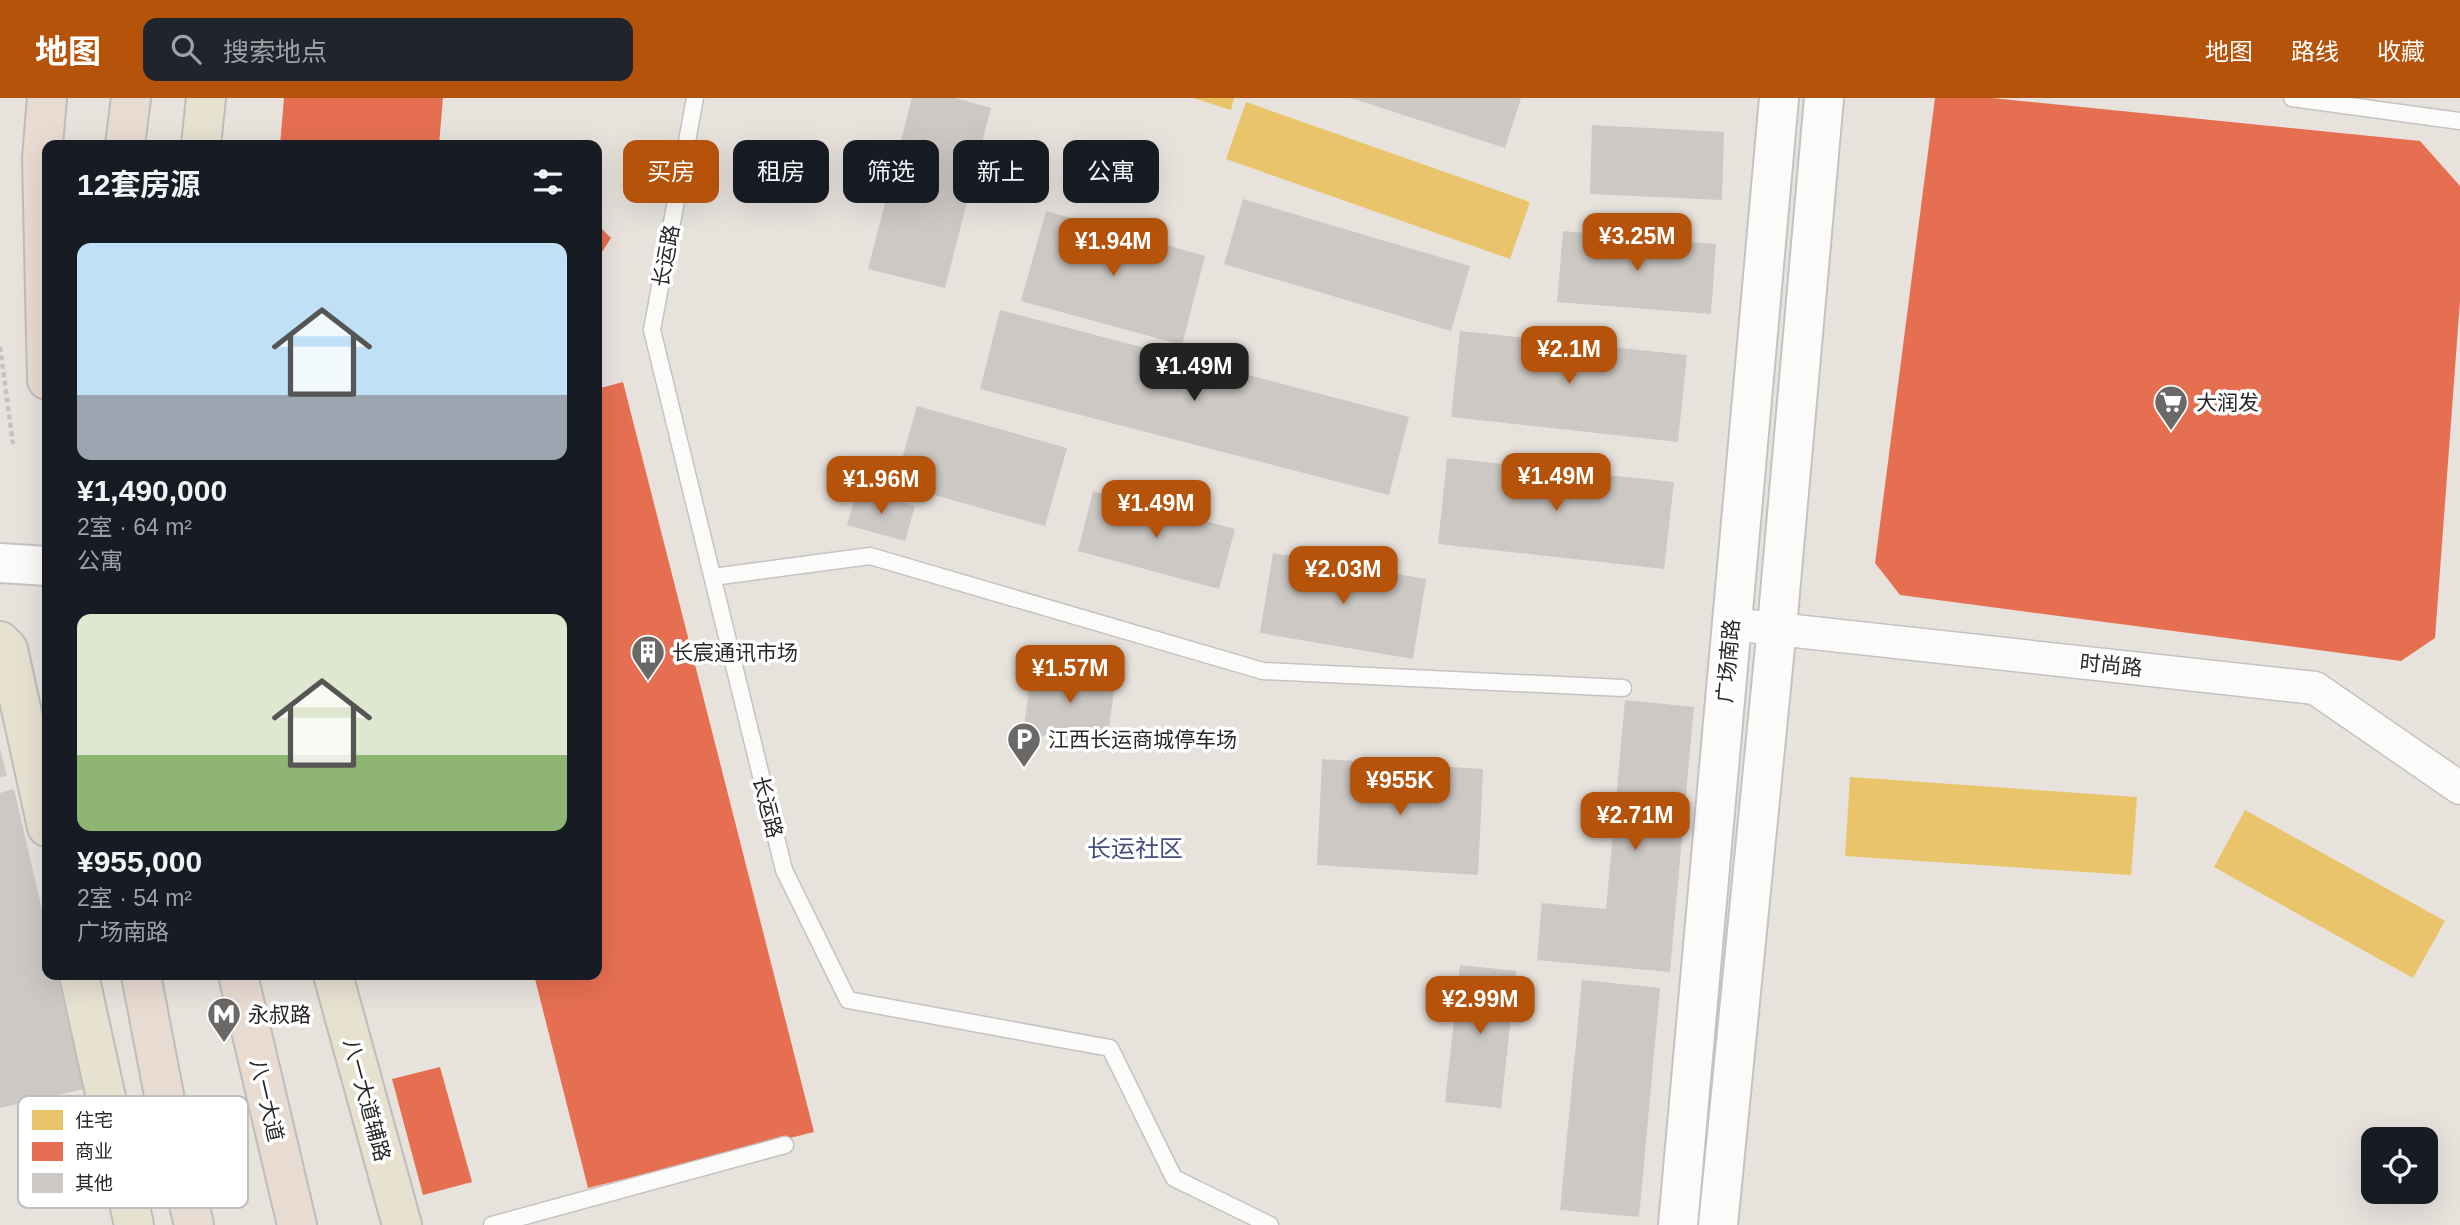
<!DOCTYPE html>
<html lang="zh">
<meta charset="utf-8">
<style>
:root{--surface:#171b24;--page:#20242c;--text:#f1f3f6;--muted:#9ea1a6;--accent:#b45309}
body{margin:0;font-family:Arial,"Noto Sans SC",sans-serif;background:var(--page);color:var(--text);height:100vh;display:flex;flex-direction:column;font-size:26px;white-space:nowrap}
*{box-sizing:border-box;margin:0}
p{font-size:23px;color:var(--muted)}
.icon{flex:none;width:38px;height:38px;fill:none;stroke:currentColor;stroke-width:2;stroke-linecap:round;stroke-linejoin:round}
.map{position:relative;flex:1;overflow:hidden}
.panel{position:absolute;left:42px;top:42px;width:560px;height:840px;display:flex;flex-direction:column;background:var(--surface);border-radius:14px;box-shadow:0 7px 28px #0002}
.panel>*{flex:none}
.hud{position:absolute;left:623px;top:42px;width:665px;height:63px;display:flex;gap:14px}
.buttons{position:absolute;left:2361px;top:1029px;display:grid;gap:14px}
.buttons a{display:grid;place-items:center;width:77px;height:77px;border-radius:14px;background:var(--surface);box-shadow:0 7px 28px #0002;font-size:35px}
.price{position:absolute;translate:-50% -60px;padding:0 16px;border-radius:14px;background:var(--accent);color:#fff;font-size:23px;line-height:46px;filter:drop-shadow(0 2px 4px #0008)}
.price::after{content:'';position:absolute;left:50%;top:42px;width:21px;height:16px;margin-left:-10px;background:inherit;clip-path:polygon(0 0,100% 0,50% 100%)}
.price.active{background:#222;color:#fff}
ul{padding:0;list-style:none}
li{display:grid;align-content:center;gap:14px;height:371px;padding:0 35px}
li span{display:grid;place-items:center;height:217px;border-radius:14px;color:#555}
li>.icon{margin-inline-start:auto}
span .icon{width:126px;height:126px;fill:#fffc;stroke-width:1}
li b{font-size:30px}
h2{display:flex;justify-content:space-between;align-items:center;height:84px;padding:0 35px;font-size:30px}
.pill{padding:0 24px;border-radius:14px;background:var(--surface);box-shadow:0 7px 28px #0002;font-size:24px;line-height:63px}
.pill.active{background:var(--accent);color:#fff}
header{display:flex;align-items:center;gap:42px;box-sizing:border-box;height:98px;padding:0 35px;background:var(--accent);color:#fff}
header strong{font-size:33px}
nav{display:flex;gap:38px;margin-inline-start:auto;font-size:24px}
.search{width:490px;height:63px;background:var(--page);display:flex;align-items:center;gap:18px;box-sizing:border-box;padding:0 24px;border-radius:14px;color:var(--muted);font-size:26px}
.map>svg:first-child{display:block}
</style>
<header>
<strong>地图</strong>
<div class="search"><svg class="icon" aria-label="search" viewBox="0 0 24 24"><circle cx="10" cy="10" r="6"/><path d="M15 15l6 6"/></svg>搜索地点</div>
<nav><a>地图</a><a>路线</a><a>收藏</a></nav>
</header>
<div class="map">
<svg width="2460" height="1127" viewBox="0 0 2460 1127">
<rect width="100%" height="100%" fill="#e7e2dc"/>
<path fill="#e9c46a" d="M1193,0H1234L1231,12Z
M1246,4L1530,104L1510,161L1226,61Z
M1850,679L2137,699L2131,777L1845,758Z
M2245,712L2445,823L2413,880L2214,769Z"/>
<path fill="#e76f51" d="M284,0H443L439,47H280Z
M1935,0H1992L2420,43L2460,88V203L2435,540L2401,563L1900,497L1875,465Z
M597,126L611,140L597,162Z
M623,284L814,1034L588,1090L534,877H597V291Z
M440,969L472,1084L423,1097L392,981Z"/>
<path fill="#ccc8c4" d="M912,0H955L991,10L945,190L868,171Z
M1351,0H1521L1505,50Z
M1592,27L1724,34L1722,102L1590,96Z
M1243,101L1470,168L1451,233L1224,166Z
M1046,113L1205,158L1182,247L1021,203Z
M1563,133L1716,146L1711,216L1557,204Z
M1000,212L1409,319L1389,397L980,291Z
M1460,233L1687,257L1678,344L1451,319Z
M917,308L1067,350L1045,428L895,386Z
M1447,360L1674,384L1664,471L1438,446Z
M857,392L915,408L905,443L847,427Z
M1093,393L1235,431L1219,491L1078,453Z
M1273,455L1426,481L1413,561L1260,535Z
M1032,569L1116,576L1107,645L1023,636Z
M1625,602L1694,609L1670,874L1537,862L1542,805L1606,811Z
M0,651L7,678L0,679Z
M1322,661L1483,671L1478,777L1317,767Z
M14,691L47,833V877H57L84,991L0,1010V695Z
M1460,867L1516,873L1501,1010L1445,1004Z
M1582,882L1660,890L1639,1119L1560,1112Z"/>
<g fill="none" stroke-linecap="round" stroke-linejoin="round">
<g stroke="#c4c2c3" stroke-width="19">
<path id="lane" d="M695,0L652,232L784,772L848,902L1110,950L1174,1080L1270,1127
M2292,0L2460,23
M713,479L870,458L1263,573L1623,590
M492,1127L785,1047"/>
</g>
<g stroke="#c4c2c3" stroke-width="35">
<path id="street" d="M1731,526L2315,590L2460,690"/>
</g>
<g stroke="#c4c2c3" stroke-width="42">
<path id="secondary" d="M0,465L47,468
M1678,1127L1779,0
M1718,1127L1777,529L1824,0"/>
</g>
<g stroke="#bfbdbb" stroke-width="42">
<path id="primary" d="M201,47L206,0
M0,543L8,551L47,729
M79,877L134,1127
M333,877L402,1127"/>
</g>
<g stroke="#bfbdbb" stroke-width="42">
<path id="highway" d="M47,0L42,60L47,282
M125,47L131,0
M141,877L169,1023L194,1127
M238,877L297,1127"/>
</g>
<path stroke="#c4c3c2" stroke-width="4.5" stroke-dasharray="5 3.5" stroke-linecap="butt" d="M0,249L13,346"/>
<use href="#lane" stroke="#fbfbfa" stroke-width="16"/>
<use href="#street" stroke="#fbfbfa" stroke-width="32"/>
<use href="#secondary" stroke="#fbfbfa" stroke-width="38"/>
<use href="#primary" stroke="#e7e1d0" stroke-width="38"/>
<use href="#highway" stroke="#e8dbd2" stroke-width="38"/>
</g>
<defs>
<g id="supermarket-pin" transform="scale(1.75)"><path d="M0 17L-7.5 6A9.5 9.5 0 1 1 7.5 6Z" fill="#6b6967" stroke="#fff"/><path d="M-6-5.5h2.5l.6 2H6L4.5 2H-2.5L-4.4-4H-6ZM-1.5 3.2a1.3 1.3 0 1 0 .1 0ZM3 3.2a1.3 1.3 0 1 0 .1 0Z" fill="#fff"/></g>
<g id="building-pin" transform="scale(1.75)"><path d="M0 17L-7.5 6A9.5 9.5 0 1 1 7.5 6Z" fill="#6b6967" stroke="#fff"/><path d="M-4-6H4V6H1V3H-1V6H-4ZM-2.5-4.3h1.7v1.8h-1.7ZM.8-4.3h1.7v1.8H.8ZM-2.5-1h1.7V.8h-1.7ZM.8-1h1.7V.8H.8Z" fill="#fff"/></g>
<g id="parking-pin" transform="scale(1.75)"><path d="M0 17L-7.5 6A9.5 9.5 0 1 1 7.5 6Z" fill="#6b6967" stroke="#fff"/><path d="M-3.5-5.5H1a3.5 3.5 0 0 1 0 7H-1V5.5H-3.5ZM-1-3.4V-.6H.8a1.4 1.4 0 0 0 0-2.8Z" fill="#fff"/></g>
<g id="metro-pin" transform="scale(1.75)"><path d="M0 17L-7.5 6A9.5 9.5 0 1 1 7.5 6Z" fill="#6b6967" stroke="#fff"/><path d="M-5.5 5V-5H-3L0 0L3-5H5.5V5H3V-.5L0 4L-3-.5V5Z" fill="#fff"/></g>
</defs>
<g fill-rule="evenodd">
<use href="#supermarket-pin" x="2171" y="304"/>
<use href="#building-pin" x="648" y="554"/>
<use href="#parking-pin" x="1024" y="641"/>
<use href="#metro-pin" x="224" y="916"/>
</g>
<g text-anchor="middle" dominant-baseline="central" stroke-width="7" stroke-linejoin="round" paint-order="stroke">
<g font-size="21" fill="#282828" stroke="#fff">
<text transform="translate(666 158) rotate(-79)">长运路</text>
<text transform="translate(1728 563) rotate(-85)">广场南路</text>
<text transform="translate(2111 567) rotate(6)">时尚路</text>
<text transform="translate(768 709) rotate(76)">长运路</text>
<text transform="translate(267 1002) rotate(77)">八一大道</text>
<text transform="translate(367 1002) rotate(75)">八一大道辅路</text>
</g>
<g font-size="21" fill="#282828" stroke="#fff" text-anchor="start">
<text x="2196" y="304">大润发</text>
<text x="672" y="554">长宸通讯市场</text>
<text x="1048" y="641">江西长运商城停车场</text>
<text x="248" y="916">永叔路</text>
</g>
<g font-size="24" fill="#444f7c" stroke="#fff">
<text x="1135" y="750">长运社区</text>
</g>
</g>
<rect x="18" y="998" width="230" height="112" rx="10" fill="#fff" stroke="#bebebe" stroke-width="2"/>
<rect x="32" y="1012" width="31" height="20" fill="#e9c46a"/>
<rect x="32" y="1044" width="31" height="19" fill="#e76f51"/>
<rect x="32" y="1075" width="31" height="20" fill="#ccc8c4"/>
<g font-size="19" fill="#282828">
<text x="75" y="1029">住宅</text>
<text x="75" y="1060">商业</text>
<text x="75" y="1092">其他</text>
</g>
</svg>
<div class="buttons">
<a><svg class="icon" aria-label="locate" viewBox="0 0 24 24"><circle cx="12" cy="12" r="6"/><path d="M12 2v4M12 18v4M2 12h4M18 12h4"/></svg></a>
</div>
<b class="price" style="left:1637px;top:175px">¥3.25M</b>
<b class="price" style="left:1113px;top:180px">¥1.94M</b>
<b class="price" style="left:1569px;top:288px">¥2.1M</b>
<b class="price active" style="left:1194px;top:305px">¥1.49M</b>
<b class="price" style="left:1556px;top:415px">¥1.49M</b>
<b class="price" style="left:881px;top:418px">¥1.96M</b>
<b class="price" style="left:1156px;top:442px">¥1.49M</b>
<b class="price" style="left:1343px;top:508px">¥2.03M</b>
<b class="price" style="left:1070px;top:607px">¥1.57M</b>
<b class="price" style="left:1400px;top:719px">¥955K</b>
<b class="price" style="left:1635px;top:754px">¥2.71M</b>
<b class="price" style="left:1480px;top:938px">¥2.99M</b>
<div class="hud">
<a class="pill active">买房</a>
<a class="pill">租房</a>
<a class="pill">筛选</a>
<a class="pill">新上</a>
<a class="pill">公寓</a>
</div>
<section class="panel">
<h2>12套房源<svg class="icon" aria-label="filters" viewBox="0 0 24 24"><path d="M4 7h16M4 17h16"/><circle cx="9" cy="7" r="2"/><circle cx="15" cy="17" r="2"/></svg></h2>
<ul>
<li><span style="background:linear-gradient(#bfe0f5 70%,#9aa5b1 0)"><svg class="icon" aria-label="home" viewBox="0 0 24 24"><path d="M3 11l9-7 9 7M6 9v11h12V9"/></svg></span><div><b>¥1,490,000</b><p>2室 · 64 m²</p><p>公寓</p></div></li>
<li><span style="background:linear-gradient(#dfe7d0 65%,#8fb573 0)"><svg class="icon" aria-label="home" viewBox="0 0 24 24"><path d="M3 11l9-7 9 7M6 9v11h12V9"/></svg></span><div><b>¥955,000</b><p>2室 · 54 m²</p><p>广场南路</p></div></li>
</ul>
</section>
</div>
